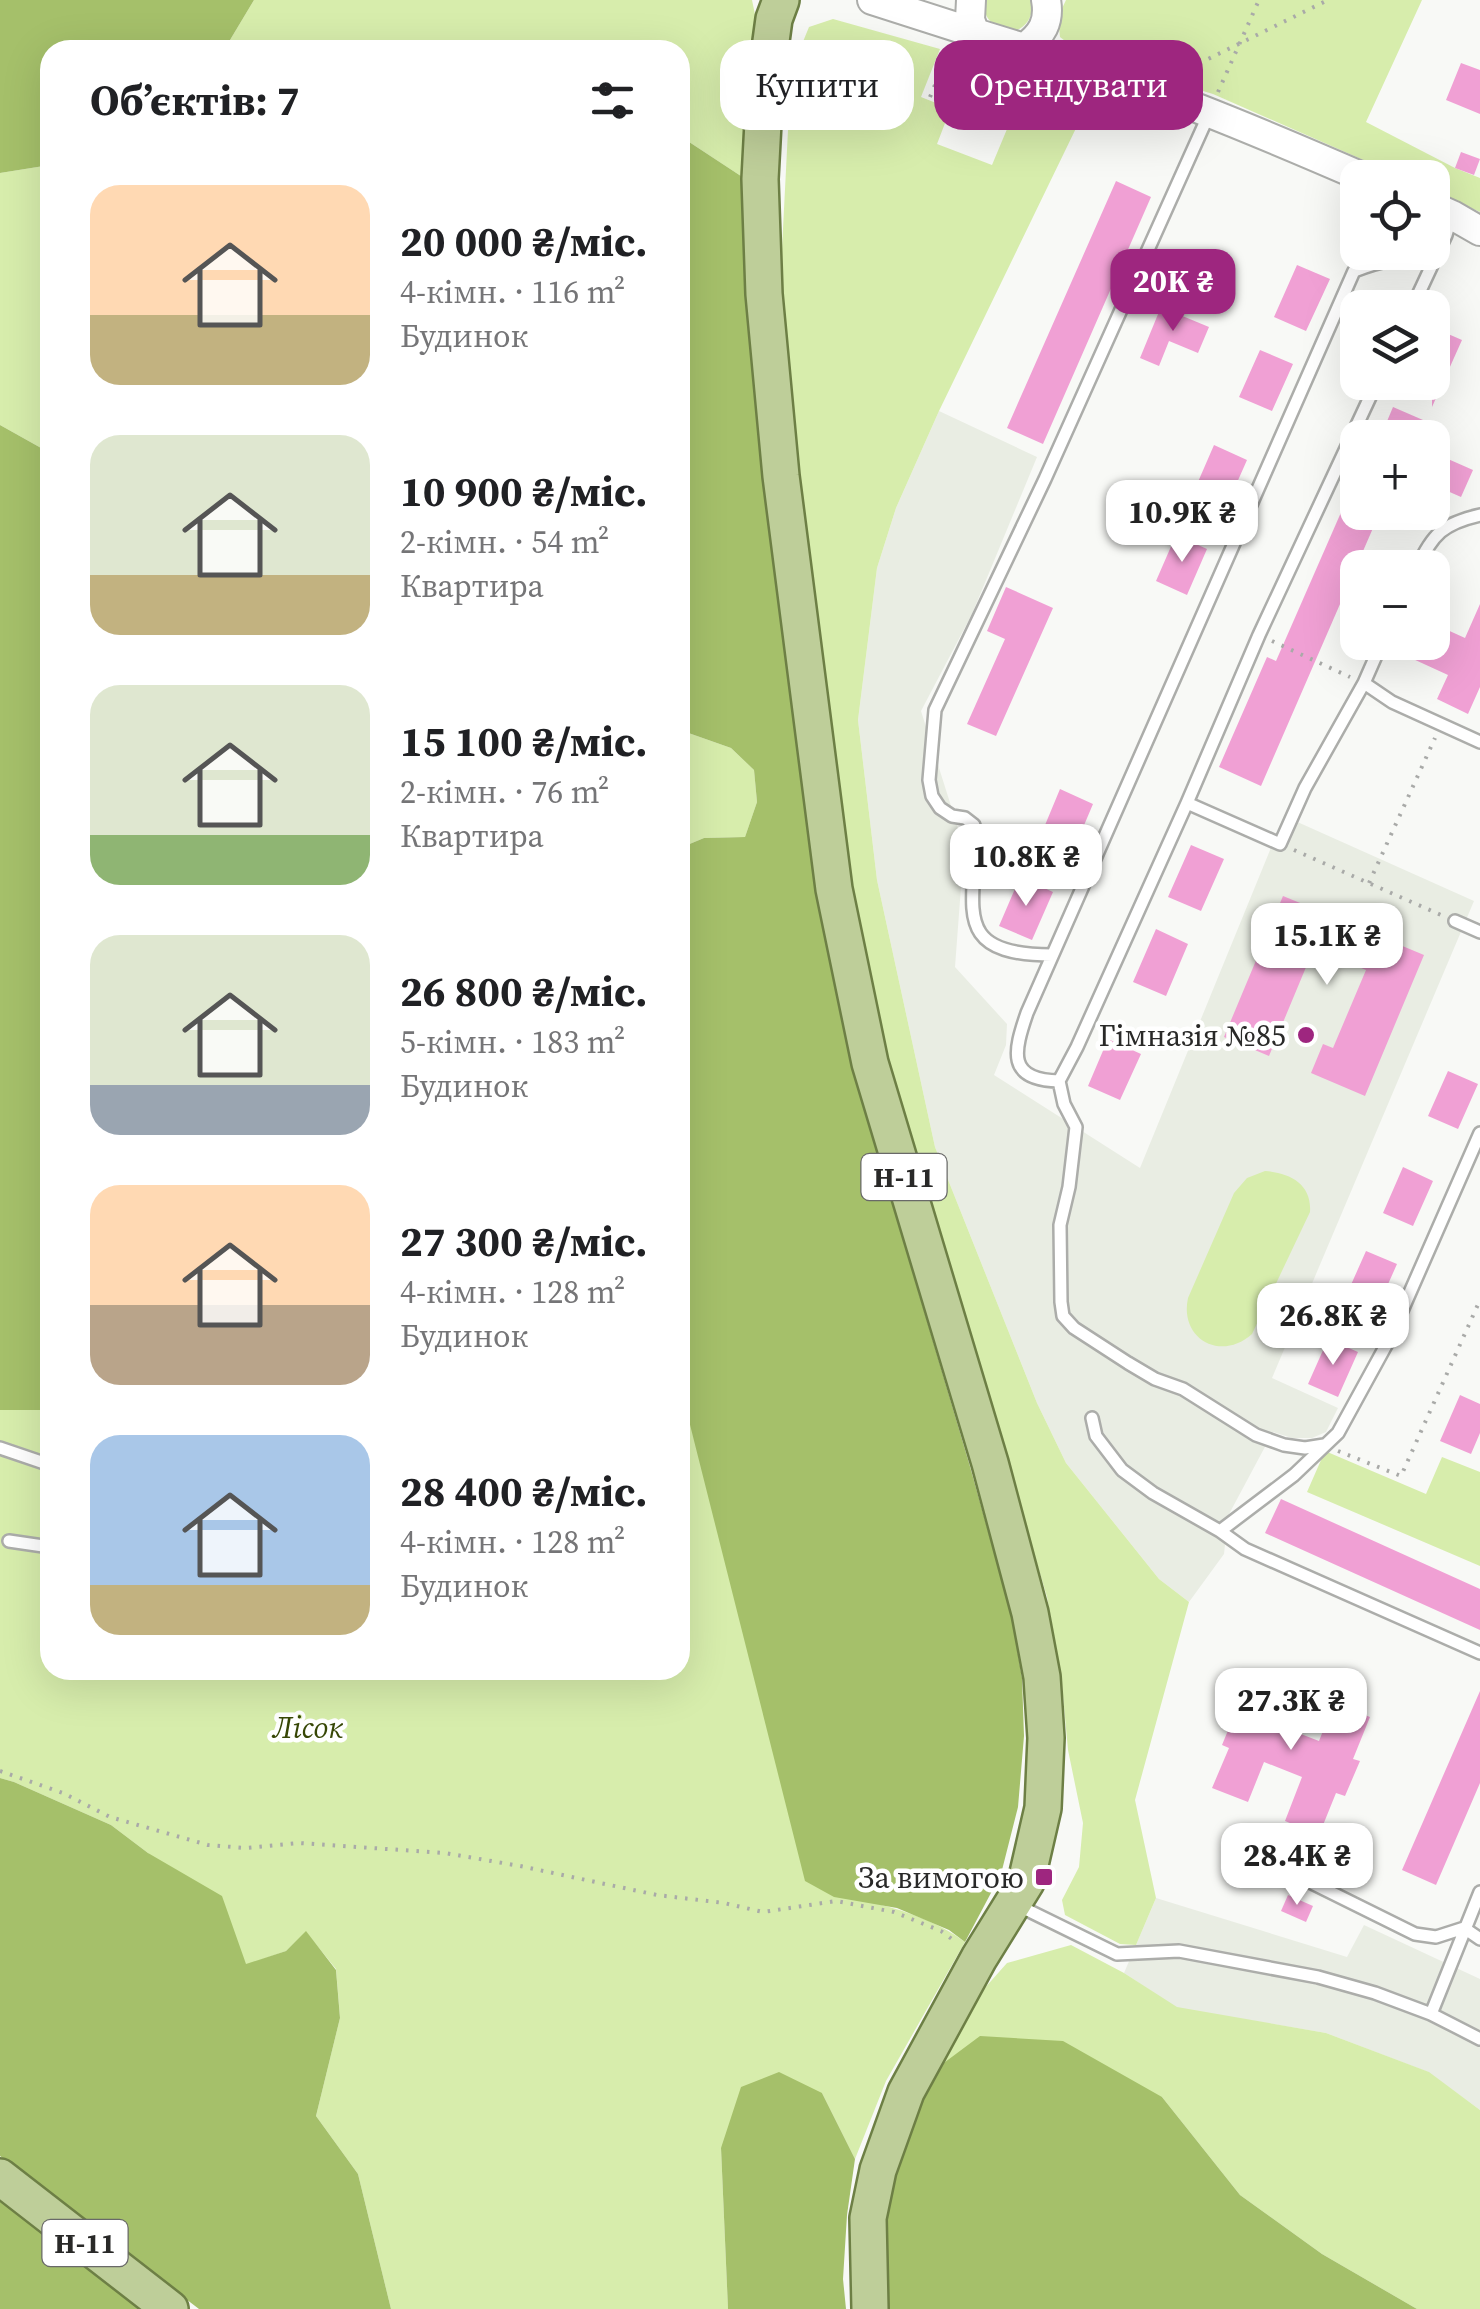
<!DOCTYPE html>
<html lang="uk">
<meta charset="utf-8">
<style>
:root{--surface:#fff;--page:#f6f6f6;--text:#202124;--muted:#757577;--accent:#9e267f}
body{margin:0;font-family:"Source Serif 4",serif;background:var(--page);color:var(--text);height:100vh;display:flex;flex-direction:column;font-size:38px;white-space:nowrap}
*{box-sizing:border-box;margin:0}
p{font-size:32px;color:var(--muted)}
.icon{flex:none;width:55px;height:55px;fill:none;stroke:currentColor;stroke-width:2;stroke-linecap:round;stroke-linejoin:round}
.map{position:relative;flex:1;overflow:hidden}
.details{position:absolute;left:40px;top:40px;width:650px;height:1640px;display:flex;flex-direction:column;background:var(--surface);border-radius:30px;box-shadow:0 10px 40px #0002}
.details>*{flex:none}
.top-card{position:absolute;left:720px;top:40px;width:610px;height:90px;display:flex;gap:20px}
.controls{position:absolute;left:1340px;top:160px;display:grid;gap:20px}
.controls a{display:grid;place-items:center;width:110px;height:110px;border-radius:20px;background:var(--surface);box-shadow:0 10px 40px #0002;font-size:50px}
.price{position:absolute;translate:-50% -85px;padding:0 22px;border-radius:20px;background:#fff;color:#222;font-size:32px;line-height:65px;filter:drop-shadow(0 2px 5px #0008)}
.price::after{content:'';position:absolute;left:50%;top:60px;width:30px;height:22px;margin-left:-15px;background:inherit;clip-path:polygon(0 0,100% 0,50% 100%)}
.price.selected{background:var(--accent);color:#fff}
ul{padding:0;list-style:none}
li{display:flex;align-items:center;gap:30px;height:250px;padding:0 50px}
li span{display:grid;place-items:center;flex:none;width:280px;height:200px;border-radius:30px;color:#555}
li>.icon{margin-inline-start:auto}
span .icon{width:120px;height:120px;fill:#fffc;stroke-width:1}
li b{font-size:42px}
h2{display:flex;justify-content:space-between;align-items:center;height:120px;padding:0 50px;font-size:42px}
.chip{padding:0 35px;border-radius:30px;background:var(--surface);box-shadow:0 10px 40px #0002;font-size:35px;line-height:90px}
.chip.selected{background:var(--accent);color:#fff}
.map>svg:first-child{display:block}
</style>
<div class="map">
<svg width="1480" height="2309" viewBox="0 0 1480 2309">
<rect width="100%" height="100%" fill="#f8f9f6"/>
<path fill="#e9ede3" d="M939,411L1037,457L972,614L921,711L964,847L955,967L1007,1024L1006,1045L994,1075L1140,1168L1284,816L1474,901L1272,1378L1338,1408L1326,1432L1312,1438H1292L1273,1432L1228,1516L1224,1554L1189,1602L1159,1579L1066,1463L1037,1403L935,1147L877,880L858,720L877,568L896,508Z
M1156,1898L1347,1957L1364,1925L1480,1979V2110L1428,2072L1326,2033L1177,2008L1124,1973Z"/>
<path fill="#d7edac" d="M254,0H752L757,24L750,182L680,136V50H224Z
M985,0H1031C1034,16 1028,26 1013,32C995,25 982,22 985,0Z
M1066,0H1422L1366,122L1455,168L1480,178V212L1433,191L1432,178L1402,177L1213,94L1083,55L1060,37L1058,17Z
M833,19L940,49L921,97L936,103L943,87L957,92L937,144L992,165L1020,98L1080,120L939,411L896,508L877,568L858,720L877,880L935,1147L1037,1403L1066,1463L1159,1579L1189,1602L1135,1800L1156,1898L1136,1945L1120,1944L1065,1915L1062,1900L1079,1867L1083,1823L1068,1750L1061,1674L1047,1597L887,1057L853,888L797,471L780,288L791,71L809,27Z
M50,165V453L0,425V173Z
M680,730L731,748L754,770L757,802L745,837L704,838L680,848Z
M1265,1171C1290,1173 1312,1184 1310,1212L1252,1334C1221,1362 1179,1339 1188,1298L1234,1193L1247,1178Z
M680,1378L682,1393L870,1902C903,1910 937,1921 965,1942L886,2081L855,2159L822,2093L721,2148L728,2309H391L358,2174L316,2116L340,2018L336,1969L306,1932L286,1951L246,1965L148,1853L111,1825L14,1782L0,1778V1410H50V1670H680Z
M1325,1451L1426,1494L1442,1457L1480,1472V1566L1307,1492Z
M1071,1945L1124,1973L1177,2007L1326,2033L1429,2072L1480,2110V2309H1417L1322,2254L1240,2195L1162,2097L925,2077L959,2017L1007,1963Z"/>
<path fill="#a5c06a" d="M0,0H254L224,50H50V165L0,173Z
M680,136L750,182L751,299L764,479L818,892L852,1067L969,1463L1011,1613L1022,1678L1024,1736L1018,1807L1001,1874L965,1942L949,1930L897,1908L834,1897L805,1881L682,1393L680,1378V1215L685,1176L680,1142V848L704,838L745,837L757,802L754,770L731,748L680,730Z
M0,425L50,453V1410H0Z
M0,1778L14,1782L111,1825L148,1853L222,1896L246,1964L286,1951L306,1931L336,1970L340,2018L316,2116L358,2174L391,2309H199L0,2156Z
M980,2036L1063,2041L1162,2097L1240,2195L1322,2254L1417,2309H885L887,2222L893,2174L925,2077Z
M779,2072L822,2093L855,2159L847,2215L843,2279L846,2309H728L721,2148L741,2087Z
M0,2200L141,2309H0Z"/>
<path fill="#f0a0d4" d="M1461,63L1480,70V114L1446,100Z
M1068,81L1085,87L1079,107L1062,101Z
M1461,152L1480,159L1474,175L1455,168Z
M1116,181L1151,197L1043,444L1007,428Z
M1297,265L1330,279L1306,331L1274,317Z
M1163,302L1182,310L1180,315L1209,327L1198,353L1169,341L1159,366L1140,358Z
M1432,327L1462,340L1432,407Z
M1260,350L1293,364L1272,411L1239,397Z
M1393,407L1423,420L1415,438H1380Z
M1214,445L1247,460L1224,512L1191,498Z
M1448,459L1473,470L1461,497L1436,486Z
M1346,501L1358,507V512H1380L1261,786L1219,767L1267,657L1276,661Z
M1176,535L1207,549L1187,595L1156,581Z
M1006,587L1053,608L996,736L967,724L1005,639L987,631Z
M1480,604V687L1468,714L1437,699L1448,675L1389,648L1391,642H1432V623L1465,638Z
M1060,789L1093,804L1071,856L1038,842Z
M1191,845L1224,859L1201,911L1168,897Z
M1020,877L1053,892L1032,940L999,926Z
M1283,896L1332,916L1337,904L1381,923L1376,935L1424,955L1365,1096L1311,1073L1323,1044L1333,1048L1366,970L1314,948L1269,1056L1224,1037Z
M1156,929L1188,944L1166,996L1133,982Z
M1108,1039L1141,1054L1120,1100L1088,1086Z
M1448,1071L1478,1084L1458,1129L1428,1116Z
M1403,1167L1433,1181L1413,1226L1383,1213Z
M1366,1251L1397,1264L1377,1309L1346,1296Z
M1328,1339L1358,1352L1338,1397L1308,1384Z
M1460,1395L1480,1404V1433L1471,1454L1440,1441Z
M1281,1499L1480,1589V1630L1265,1533Z
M1263,1671L1297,1685L1280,1726L1319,1741L1334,1703L1370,1717L1353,1759L1360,1761L1345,1796L1336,1793L1319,1835L1285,1821L1302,1777L1264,1762L1248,1802L1212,1788L1229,1748L1222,1745L1236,1711L1245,1715Z
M1480,1691V1783L1436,1885L1402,1870Z
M1288,1895L1313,1906L1306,1922L1281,1911Z"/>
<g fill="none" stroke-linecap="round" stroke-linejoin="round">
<g stroke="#acadaa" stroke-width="16">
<path id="service" d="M1412,308L1446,235L1452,215
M1417,568C1432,534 1444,523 1480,515
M1364,683L1382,642
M1187,803L1280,844L1305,788L1364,683L1392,702L1480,742
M1455,921L1480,932
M1052,955C943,955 980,901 974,825L965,818L952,816L940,808L932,796L929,780L935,710L1045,479L1209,114
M1059,1081C1006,1080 1014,1051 1027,1013L1354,271C1385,259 1400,257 1434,261
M1092,1418L1096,1436L1122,1470L1153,1493L1220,1531L1245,1549L1480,1653
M1324,1445L1305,1448L1284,1445L1256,1435L1183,1389L1155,1379L1128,1363L1074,1328L1063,1316L1061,1302L1060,1225L1069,1187L1076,1127L1064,1104L1059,1081L1077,1047L1187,803L1259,635L1377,382
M0,1448L50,1465
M1220,1531L1294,1475L1338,1433L1390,1338L1480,1133
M9,1541L50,1547
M1308,1881L1415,1934L1436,1937L1464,1928L1480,1939
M1015,1904L1117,1954L1179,1951L1318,1977L1375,1993L1431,2014L1480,2039
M1431,2014L1480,1892"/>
</g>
<g stroke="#acadaa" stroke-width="32">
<path id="tertiary" d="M872,0L975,33
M971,0L970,20L975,33L1024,48C1042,35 1050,22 1046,0
M1024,48C1142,83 1252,129 1365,178
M1432,206L1452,215L1480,231"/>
</g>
<g stroke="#6d7f45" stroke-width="40">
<path id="primary" d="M781,0L774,19L765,85L760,179L764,294L781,476L834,889L870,1063L990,1463L1030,1613L1042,1677L1046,1738L1043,1808L1026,1882L979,1958L906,2092L878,2170L868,2218L870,2309
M0,2177L170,2309"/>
</g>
<path stroke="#a9aaa8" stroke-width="4" stroke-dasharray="2.5 8" stroke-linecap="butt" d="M1157,67L1204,61L1328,0
M940,73L959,85
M1218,92L1259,0
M930,97L949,51
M1272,641L1350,677
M1294,850L1441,915
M1369,883L1435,738
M1338,1451L1401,1476L1480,1300
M0,1771L63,1793L110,1817L208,1845L245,1848L299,1843L445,1853L520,1866L657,1895L724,1903L763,1912L836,1901L894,1912L941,1931L956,1942"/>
<use href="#service" stroke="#fff" stroke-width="11"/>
<use href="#tertiary" stroke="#fff" stroke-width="28"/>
<use href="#primary" stroke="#bece99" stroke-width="35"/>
</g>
<g fill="#9e267f" stroke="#fff" stroke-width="4">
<circle cx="1306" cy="1035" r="10"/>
<rect x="1034" y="1867" width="20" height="20" rx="5"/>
</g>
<g text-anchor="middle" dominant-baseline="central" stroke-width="9" stroke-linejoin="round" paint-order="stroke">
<g fill="#fff" stroke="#696968" stroke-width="2.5">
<rect x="861.5" y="1154" width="85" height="46" rx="8"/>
<rect x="42.5" y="2220" width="85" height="46" rx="8"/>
</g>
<g font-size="28" font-weight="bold" fill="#292928">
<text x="904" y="1177">Н-11</text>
<text x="85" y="2243">Н-11</text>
</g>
<g font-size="30" fill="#292928" stroke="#fff" text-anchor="end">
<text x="1286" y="1035">Гімназія №85</text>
<text x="1024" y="1877">За вимогою</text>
</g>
<g font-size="30" font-style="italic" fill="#374706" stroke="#fff">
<text x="308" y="1727">Лісок</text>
</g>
</g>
</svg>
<div class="controls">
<a><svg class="icon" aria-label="locate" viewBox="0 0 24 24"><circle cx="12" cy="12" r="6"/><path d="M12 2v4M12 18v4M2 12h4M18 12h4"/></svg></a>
<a><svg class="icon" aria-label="layers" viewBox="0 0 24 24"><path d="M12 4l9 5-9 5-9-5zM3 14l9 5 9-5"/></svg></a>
<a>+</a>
<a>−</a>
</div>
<b class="price selected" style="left:1173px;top:334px">20K ₴</b>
<b class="price" style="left:1182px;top:565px">10.9K ₴</b>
<b class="price" style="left:1026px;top:909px">10.8K ₴</b>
<b class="price" style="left:1327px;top:988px">15.1K ₴</b>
<b class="price" style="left:1333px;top:1368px">26.8K ₴</b>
<b class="price" style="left:1291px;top:1753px">27.3K ₴</b>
<b class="price" style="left:1297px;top:1908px">28.4K ₴</b>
<div class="top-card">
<a class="chip">Купити</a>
<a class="chip selected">Орендувати</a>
</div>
<section class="details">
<h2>Об’єктів: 7<svg class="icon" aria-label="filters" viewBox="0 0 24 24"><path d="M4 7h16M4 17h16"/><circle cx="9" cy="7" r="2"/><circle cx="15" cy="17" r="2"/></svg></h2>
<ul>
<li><span style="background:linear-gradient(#ffd9b3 65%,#c2b280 0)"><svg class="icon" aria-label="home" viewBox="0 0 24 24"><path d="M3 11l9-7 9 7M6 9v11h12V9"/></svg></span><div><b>20 000 ₴/міс.</b><p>4-кімн. · 116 m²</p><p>Будинок</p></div></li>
<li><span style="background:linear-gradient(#dfe7d0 70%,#c2b280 0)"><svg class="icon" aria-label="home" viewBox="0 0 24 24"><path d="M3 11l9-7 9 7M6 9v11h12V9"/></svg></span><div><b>10 900 ₴/міс.</b><p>2-кімн. · 54 m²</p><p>Квартира</p></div></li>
<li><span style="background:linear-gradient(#dfe7d0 75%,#8fb573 0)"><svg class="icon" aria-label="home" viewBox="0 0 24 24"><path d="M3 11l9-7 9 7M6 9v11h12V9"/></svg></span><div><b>15 100 ₴/міс.</b><p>2-кімн. · 76 m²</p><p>Квартира</p></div></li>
<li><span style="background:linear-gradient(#dfe7d0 75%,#9aa5b1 0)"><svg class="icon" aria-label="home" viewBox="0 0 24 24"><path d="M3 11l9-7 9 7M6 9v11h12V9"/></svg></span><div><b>26 800 ₴/міс.</b><p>5-кімн. · 183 m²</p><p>Будинок</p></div></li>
<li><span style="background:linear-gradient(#ffd9b3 60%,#b9a48a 0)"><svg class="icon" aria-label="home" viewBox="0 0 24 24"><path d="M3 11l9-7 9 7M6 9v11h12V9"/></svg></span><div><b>27 300 ₴/міс.</b><p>4-кімн. · 128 m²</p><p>Будинок</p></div></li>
<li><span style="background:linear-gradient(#a9c7e8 75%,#c2b280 0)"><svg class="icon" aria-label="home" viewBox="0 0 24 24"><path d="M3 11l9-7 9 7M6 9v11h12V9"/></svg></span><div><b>28 400 ₴/міс.</b><p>4-кімн. · 128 m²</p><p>Будинок</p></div></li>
</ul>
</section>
</div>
